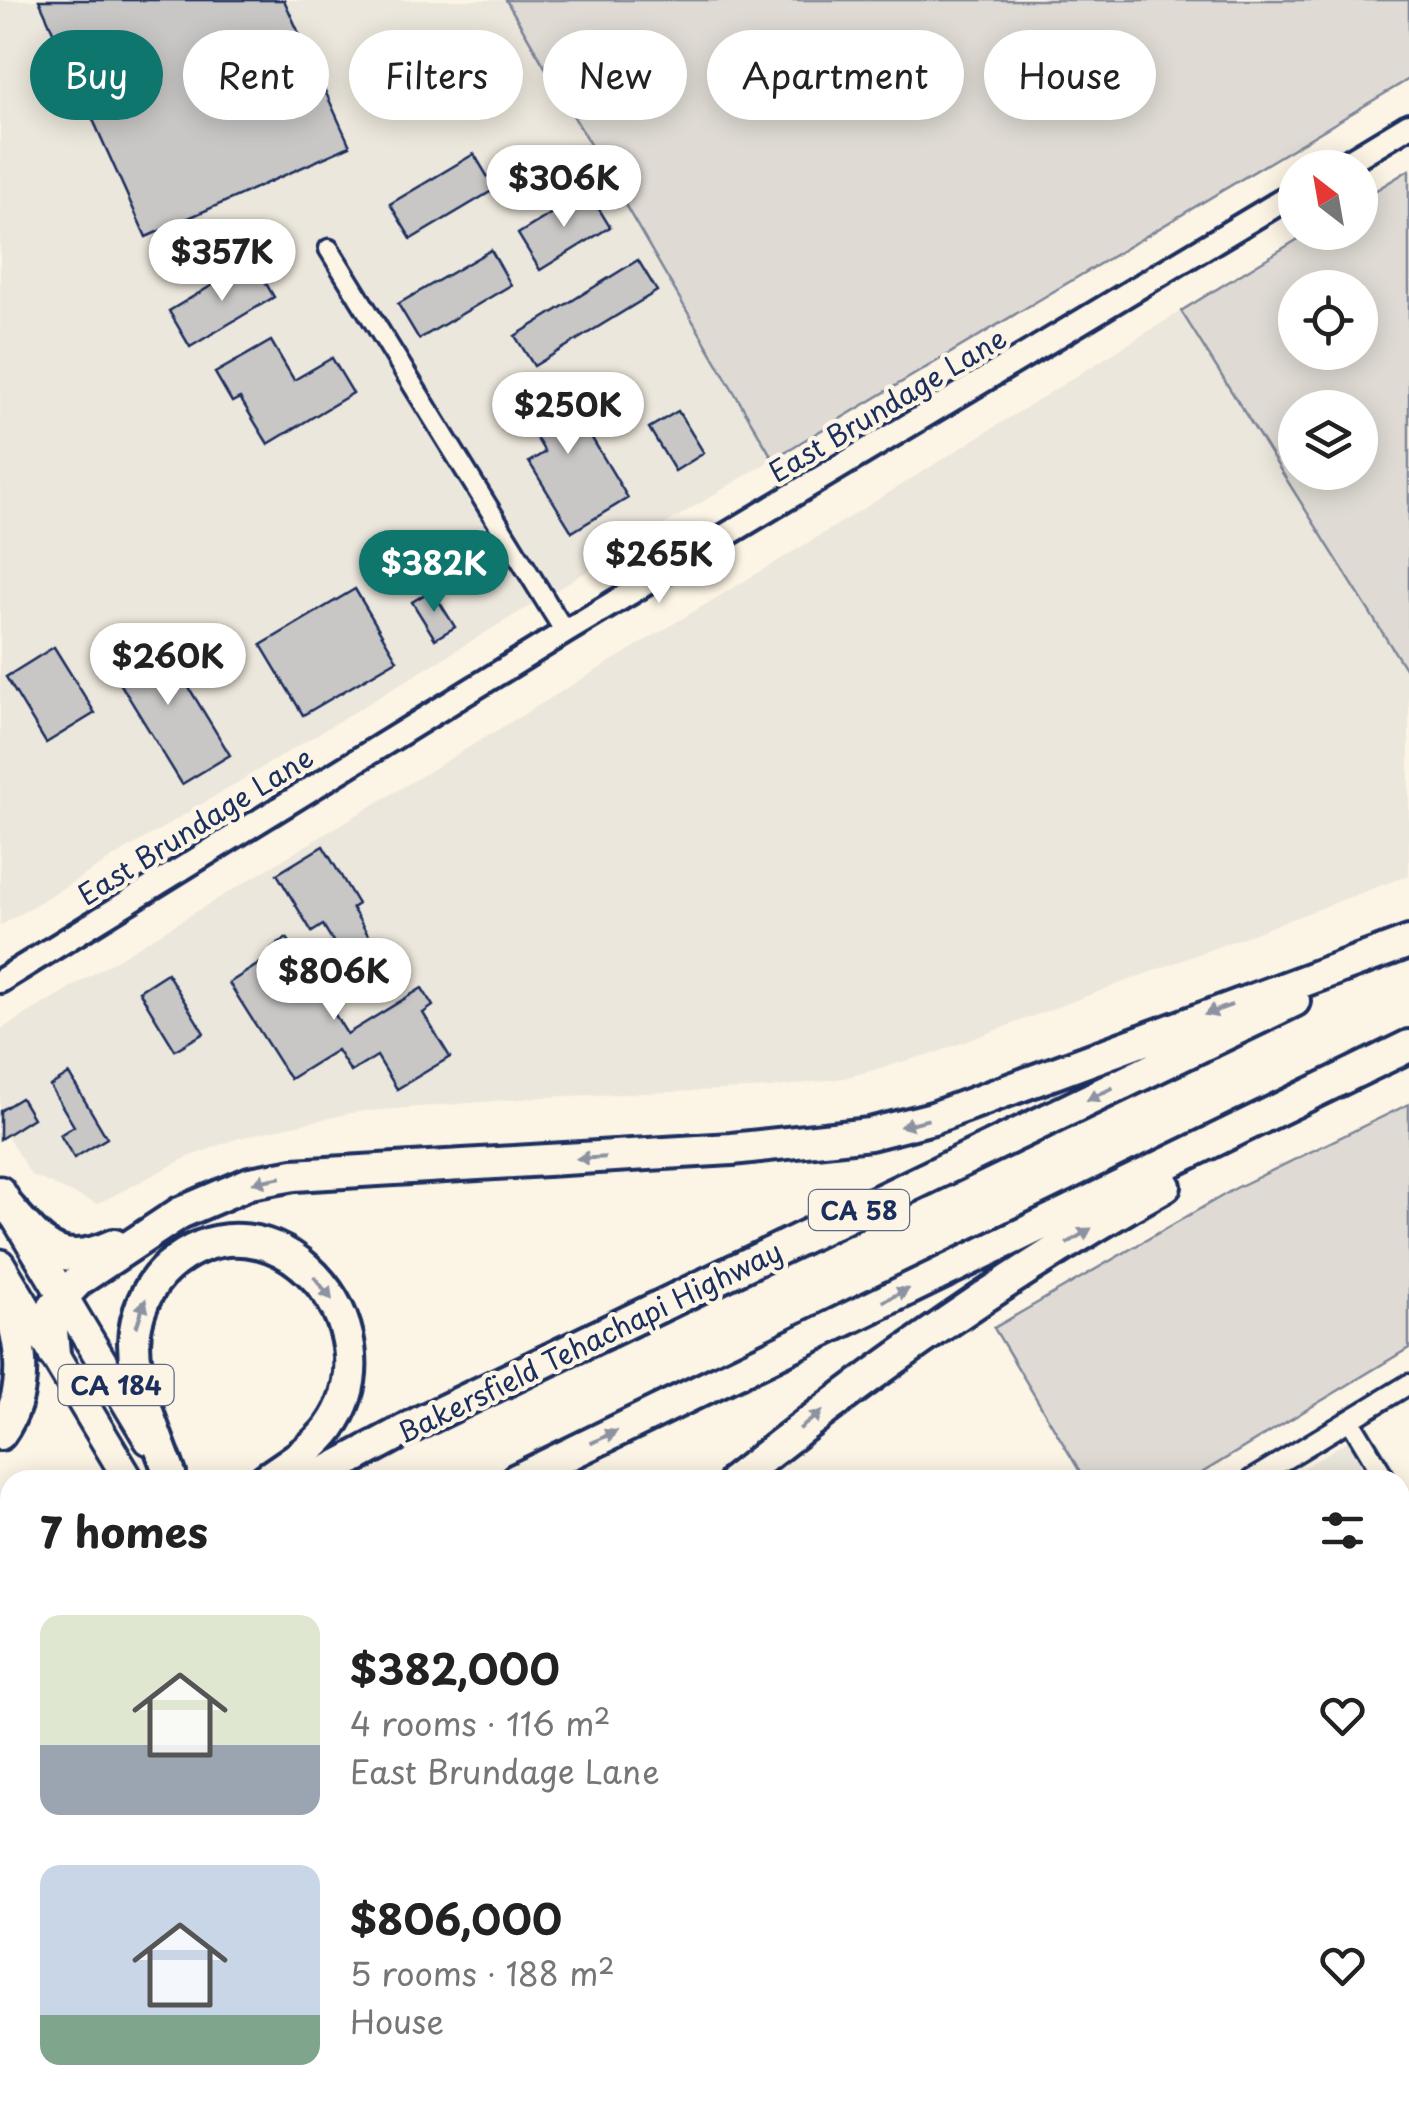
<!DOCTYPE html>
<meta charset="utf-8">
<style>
:root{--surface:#fff;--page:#f2f2f2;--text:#222;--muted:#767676;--accent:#0f766e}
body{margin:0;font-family:"Playpen Sans",sans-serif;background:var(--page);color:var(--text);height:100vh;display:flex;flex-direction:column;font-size:38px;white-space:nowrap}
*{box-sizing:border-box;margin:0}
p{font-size:32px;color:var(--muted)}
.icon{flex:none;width:55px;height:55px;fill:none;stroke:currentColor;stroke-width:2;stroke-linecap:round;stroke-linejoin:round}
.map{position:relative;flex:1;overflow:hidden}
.side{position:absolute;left:0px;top:1470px;width:1410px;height:640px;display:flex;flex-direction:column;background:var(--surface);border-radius:30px 30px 0 0;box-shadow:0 5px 25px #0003}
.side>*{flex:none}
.top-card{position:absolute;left:30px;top:30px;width:1350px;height:90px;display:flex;gap:20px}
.needle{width:65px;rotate:329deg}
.controls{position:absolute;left:1278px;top:150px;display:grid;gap:20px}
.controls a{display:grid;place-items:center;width:100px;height:100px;border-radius:50%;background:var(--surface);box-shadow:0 5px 25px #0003;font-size:50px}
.price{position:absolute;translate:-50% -85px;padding:0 22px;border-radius:35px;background:#fff;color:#222;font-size:32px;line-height:65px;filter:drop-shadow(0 2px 5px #0008)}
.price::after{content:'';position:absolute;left:50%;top:60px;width:30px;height:22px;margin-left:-15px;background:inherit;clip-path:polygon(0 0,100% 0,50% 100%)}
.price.current{background:var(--accent);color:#fff}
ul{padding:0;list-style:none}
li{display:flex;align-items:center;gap:30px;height:250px;padding:0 40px}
li span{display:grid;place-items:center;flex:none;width:280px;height:200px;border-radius:20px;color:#555}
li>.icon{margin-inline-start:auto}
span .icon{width:120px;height:120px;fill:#fffc;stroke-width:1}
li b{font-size:42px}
h2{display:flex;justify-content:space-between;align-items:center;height:120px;padding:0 40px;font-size:42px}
.pill{padding:0 35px;border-radius:45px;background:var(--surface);box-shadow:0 5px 25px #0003;font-size:35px;line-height:90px}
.pill.current{background:var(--accent);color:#fff}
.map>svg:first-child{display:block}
</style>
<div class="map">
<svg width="1409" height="2110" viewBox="0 0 1409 2110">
<rect width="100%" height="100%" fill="#fcf5e5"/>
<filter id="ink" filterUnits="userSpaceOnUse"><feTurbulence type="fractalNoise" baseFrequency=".01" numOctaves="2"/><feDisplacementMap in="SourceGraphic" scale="20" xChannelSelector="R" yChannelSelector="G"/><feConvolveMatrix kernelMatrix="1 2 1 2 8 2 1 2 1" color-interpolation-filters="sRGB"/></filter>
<g filter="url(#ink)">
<path fill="#ece7dc" d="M0,0H506L773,459L0,926Z
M1181,311L1409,675V875L938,1052L844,1078L771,1088L545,1097L356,1112L239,1138L188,1157L97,1204L31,1175L0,1125V1030L824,533Z
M1370,1427L1409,1491V2110H565L559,2100H1400V1480H1284Z
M10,2046V2100H216L222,2110H0V2048Z"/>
<path fill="#dfdbd4" stroke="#7d8599" stroke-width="2.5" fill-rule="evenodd" d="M506,0H1409V79L773,459Z
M1409,170V675L1181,311L1308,233L1360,232V200ZM1295,288H1360V352H1295ZM1295,408H1360V472H1295Z
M1409,1104V1348L1190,1480H1085L994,1328L1236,1188Z
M216,2100H476L482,2110H222Z"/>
<path fill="#c8c7c6" stroke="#1b2f5e" stroke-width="2.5" d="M39,0H284L350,146L146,237Z
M474,154L495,189L411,239L390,204Z
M588,191L610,227L540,270L518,234Z
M491,250L511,285L419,339L398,304Z
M638,260L657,291L534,366L515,336Z
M253,261L274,297L190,347L169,311Z
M271,341L294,380L332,358L353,393L268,444L240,398L232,402L215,373Z
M554,375L628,498L572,532L529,462L545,452L513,400Z
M678,411L704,453L675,471L649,428Z
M355,589L397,660L303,715L261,645Z
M432,590L455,627L435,639L412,602Z
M155,632L230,755L182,784L107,662Z
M54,647L95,713L46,743L6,677Z
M323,846L358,904L352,908L370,938L342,956L323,925L312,932L277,874Z
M287,938L347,1034L422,988L433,1006L423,1013L450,1057L397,1089L377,1056L351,1072L337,1050L290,1079L229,983L276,953L272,948Z
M167,973L204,1033L175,1050L139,991Z
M69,1074L107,1138L74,1158L60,1135L74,1126L50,1086Z
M21,1098L33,1118L0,1139V1111Z"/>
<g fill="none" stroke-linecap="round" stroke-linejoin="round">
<g stroke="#1b2f5e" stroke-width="25">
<path id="street" d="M329,249L565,632
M1350,1420L1386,1480
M1251,1480L1409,1384
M1400,1503L1409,1518"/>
</g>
<g stroke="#1b2f5e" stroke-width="30">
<path id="secondary" d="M1338,168L1409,125
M0,981L565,632L1295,193"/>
</g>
<g stroke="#1b2f5e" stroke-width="35">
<path id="primary" d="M0,1191L149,1440
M0,1264L129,1480
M499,2100L505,2110
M545,2100L551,2110"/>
</g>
<g stroke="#1b2f5e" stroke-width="38">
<path id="highway" d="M10,1209C45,1248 60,1269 114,1245
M0,1281C19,1330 34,1387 0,1434
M54,1354L51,1319L54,1306L79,1280L180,1213L250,1183L294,1175L732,1149L870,1134L933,1118L1409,942
M170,1474C155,1432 134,1387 134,1342C135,1315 147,1285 168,1267C271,1178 401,1327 330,1427C314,1449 287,1464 265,1480
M312,1480L424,1420L1294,1001
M516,1480L1409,1046
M735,1480C872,1371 1011,1272 1165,1186
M0,1643L10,1638
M0,1741L10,1736
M0,2000L10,1999"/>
</g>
<use href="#street" stroke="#fcf5e5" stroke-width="18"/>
<use href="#secondary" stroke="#fcf5e5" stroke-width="22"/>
<use href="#primary" stroke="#fcf5e5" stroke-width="28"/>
<use href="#highway" stroke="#fcf5e5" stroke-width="30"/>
</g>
<defs><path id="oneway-solid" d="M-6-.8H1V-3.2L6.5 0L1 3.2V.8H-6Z" transform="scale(2.5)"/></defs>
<g fill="#8c92a2">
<use href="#oneway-solid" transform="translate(1218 1010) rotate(160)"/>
<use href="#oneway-solid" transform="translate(1100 1094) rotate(154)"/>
<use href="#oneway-solid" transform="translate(914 1123) rotate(166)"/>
<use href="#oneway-solid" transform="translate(591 1158) rotate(177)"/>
<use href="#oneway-solid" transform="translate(267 1180) rotate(169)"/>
<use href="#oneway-solid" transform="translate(1079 1236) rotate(-32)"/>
<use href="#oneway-solid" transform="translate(323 1288) rotate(52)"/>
<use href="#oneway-solid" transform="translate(896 1295) rotate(-26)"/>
<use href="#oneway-solid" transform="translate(141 1313) rotate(-72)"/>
<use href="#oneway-solid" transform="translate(811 1420) rotate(-38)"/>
<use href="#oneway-solid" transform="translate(604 1437) rotate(-26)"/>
</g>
</g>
<g text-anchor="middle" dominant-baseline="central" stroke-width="9" stroke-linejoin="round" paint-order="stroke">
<g fill="#fcf5e5" stroke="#5e6a86" stroke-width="2.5">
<rect x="809" y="1190" width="100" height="40" rx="8"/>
<rect x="58.5" y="1365" width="115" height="40" rx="8"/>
</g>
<g font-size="25" font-weight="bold" fill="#1b2f5e">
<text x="859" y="1210">CA 58</text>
<text x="116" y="1385">CA 184</text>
</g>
<g font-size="28" fill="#1b2f5e" stroke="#fcf5e5">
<text transform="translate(887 404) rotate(-31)">East Brundage Lane</text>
<text transform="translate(195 825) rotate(-32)">East Brundage Lane</text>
<text transform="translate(589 1341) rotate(-26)">Bakersfield Tehachapi Highway</text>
</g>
</g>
</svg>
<div class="controls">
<a><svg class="needle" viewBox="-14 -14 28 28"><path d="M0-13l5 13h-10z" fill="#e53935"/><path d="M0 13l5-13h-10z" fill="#767676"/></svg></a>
<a><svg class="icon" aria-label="locate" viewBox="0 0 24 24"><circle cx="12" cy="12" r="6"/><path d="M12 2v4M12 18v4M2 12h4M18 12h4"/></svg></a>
<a><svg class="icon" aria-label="layers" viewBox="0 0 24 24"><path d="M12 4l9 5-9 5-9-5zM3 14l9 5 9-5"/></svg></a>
</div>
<b class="price" style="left:564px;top:230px">$306K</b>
<b class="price" style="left:222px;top:304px">$357K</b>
<b class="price" style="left:568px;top:457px">$250K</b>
<b class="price" style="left:659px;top:606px">$265K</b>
<b class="price current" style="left:434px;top:615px">$382K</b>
<b class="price" style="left:168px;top:708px">$260K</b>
<b class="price" style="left:334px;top:1023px">$806K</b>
<div class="top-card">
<a class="pill current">Buy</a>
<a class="pill">Rent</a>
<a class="pill">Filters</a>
<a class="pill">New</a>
<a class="pill">Apartment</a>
<a class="pill">House</a>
</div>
<section class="side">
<h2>7 homes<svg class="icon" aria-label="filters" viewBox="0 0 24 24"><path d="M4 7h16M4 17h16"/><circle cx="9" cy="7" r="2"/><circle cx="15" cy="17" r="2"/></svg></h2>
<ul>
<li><span style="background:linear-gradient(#dfe7d0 65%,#9aa5b1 0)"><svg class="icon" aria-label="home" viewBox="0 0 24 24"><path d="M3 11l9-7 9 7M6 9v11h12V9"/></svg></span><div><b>$382,000</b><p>4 rooms · 116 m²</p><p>East Brundage Lane</p></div><svg class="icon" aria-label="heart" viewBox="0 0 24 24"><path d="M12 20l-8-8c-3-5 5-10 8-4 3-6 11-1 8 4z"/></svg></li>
<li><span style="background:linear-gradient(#c9d6e8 75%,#7fa58c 0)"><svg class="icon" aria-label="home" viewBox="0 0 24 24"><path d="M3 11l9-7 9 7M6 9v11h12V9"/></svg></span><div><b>$806,000</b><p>5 rooms · 188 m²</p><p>House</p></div><svg class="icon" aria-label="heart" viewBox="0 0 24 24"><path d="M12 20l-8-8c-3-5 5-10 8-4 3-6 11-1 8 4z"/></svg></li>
</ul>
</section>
</div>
